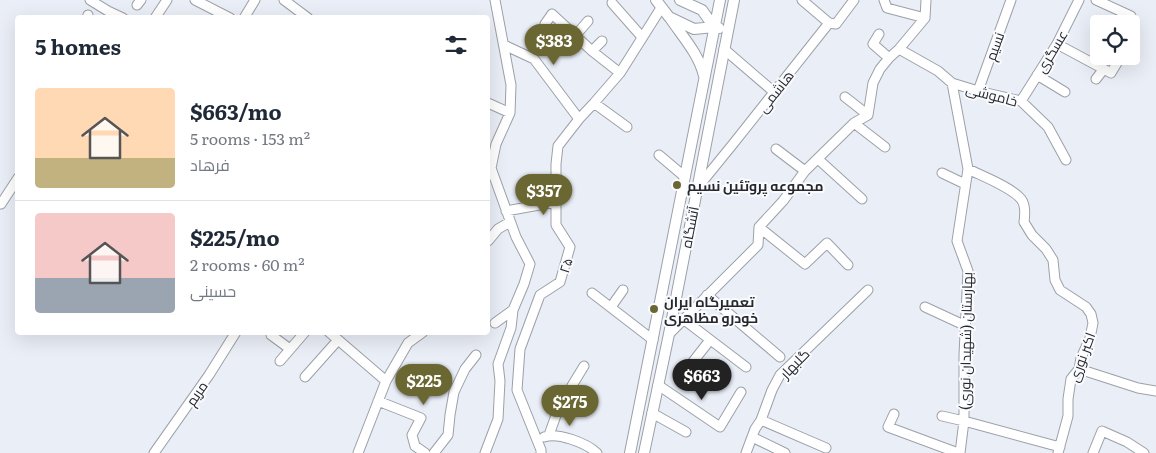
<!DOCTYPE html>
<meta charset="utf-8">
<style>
:root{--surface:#fff;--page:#f2f2f3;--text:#1f2937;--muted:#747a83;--line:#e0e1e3;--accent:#6b6733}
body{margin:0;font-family:Literata,Cairo,serif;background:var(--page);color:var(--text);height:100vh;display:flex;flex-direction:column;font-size:19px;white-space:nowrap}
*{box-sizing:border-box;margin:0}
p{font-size:16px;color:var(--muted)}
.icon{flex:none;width:28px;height:28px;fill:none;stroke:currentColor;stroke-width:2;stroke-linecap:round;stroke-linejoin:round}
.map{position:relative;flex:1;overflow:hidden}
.drawer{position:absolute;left:15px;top:15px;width:475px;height:320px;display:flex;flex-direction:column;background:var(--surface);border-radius:5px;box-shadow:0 5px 20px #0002}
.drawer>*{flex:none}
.buttons{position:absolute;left:1090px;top:15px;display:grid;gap:10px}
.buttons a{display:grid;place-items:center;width:50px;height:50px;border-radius:5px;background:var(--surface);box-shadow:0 5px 20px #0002;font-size:25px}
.price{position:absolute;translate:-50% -42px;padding:0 11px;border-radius:18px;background:var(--accent);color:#fff;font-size:16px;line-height:32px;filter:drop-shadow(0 1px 2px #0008)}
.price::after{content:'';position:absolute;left:50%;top:30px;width:15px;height:11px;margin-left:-8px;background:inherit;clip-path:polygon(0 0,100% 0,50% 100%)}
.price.current{background:#222;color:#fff}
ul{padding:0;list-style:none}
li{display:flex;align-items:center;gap:15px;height:125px;padding:0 20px}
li+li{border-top:1px solid var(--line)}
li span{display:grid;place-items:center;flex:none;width:140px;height:100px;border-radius:5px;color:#555}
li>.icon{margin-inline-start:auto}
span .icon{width:60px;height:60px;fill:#fffc;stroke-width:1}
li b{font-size:21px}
h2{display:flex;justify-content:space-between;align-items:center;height:60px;padding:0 20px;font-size:21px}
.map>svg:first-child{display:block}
</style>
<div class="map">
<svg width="1156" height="453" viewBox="0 0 1156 453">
<rect width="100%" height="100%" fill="#eaeef7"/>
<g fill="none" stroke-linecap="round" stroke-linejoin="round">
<g stroke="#9ca0a8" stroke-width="11">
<path id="minor" d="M90,0L108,11L123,18
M195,0L230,18
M284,0L308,18
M802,0L829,23
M884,0L887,8L925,18
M1096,0L1131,16
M612,3L642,37
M137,5L141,0
M87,18L88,15
M155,18L167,0
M244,18L255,0
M545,24L552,14L592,51L620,73
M879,34L873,44L889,58
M575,36L588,21
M1057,44L1111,73L1120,58
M504,45L534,59L579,119
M724,49L774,92
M899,49L938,71L952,83L978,91L1021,101L1048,127L1066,160
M592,51L602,41
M1037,75L1065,92
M1096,79L1103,70
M952,83L968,169L957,241L968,271L964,355V421L960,453
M978,91L1011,0
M845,97L868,115
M1021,101L1057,44L1079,0
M488,103L510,113
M594,103L627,127
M854,123L885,147
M776,149L805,171
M659,155L685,177
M818,159L862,199
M968,169C982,176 1011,187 1021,199C1026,205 1025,215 1024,222L1032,235L1046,249L1053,260L1055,280L1060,290L1086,307L1091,314L1093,323L1090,338L1081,358L1079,369L1071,379L1068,399V416L1058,453
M942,173L965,184
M698,187L733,144L829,23L836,24L854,0
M0,203L1,204L18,178
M506,211L556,202
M759,227L805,264L827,243L848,265
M488,241L498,229L510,222
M592,293L653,340
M707,295L780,357
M611,307L623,290
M925,307L966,326
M683,319L746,367
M495,323L513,310
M329,332L386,381
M669,334L758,245L759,227L783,201L805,171L854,123L868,115L873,83L880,69L889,58L899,49L925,18L926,0
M271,335L290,349
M280,361L305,332
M692,363L710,340
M1079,369L1138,388L1156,391
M305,377L338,340
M658,385L720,427L741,392
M378,401L421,418L412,435L415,446L425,453
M652,413L686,432
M894,414L888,427L958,453
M942,416L964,421L1060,447
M761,420L826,448
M549,435L559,407L584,366
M544,437C558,432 586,443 597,453
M752,437L785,453
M154,453L209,375L236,332
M358,453L386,381L408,343L423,332
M434,453L448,435L450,415L454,392L465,369L476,355
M485,453L498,419L500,381L498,364L511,328L513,310L524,284L530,264L516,237L491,168L496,144L510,113L511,85L495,0
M541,453V450L517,390L520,349L540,295L560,282L570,247L556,225V164L558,146L579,119L594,103L620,73L661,8
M746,453L755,429L761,420L772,390L780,375L868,290
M1093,453L1102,431L1127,442L1144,453"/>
</g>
<g stroke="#9ca0a8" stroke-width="12">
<path id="major" d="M656,0L669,17L694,29L714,27L719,28
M680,0L702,10L714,27
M670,18C682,36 699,54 704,76
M630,453L720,0
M644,453L669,334L734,0"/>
</g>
<use href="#minor" stroke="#fff" stroke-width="9"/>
<use href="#major" stroke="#fff" stroke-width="10"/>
</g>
<g fill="#6b6733" stroke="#fafbff" stroke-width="2">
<circle cx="677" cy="185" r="5"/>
<circle cx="654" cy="309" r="5"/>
</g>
<g text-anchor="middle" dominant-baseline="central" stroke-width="4" stroke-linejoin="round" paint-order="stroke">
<g font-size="14" fill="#26282b" stroke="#fafbff">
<text transform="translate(994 46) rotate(-70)">نسیم</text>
<text transform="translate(1051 51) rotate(-59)">عسگری</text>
<text transform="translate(775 91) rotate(-52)">هاشمی</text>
<text transform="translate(992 94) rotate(15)">خاموشی</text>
<text transform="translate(689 227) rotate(-79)">آتشگاه</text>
<text transform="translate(565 265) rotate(-73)">۲۵</text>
<text transform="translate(965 341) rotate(-89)">بهارستان (شهیدان نوری)</text>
<text transform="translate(1081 357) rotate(-70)">اکبر نوری</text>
<text transform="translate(794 363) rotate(-46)">گلبهار</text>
<text transform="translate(196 393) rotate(-55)">مریم</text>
</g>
<g font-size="14" font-weight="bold" fill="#26282b" stroke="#fafbff" text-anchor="start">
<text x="687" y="185">مجموعه پروتئین نسیم</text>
<text x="664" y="301">تعمیرگاه ایران<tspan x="664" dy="16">خودرو مظاهری</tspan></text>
</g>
</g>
</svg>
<div class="buttons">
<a><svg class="icon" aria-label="locate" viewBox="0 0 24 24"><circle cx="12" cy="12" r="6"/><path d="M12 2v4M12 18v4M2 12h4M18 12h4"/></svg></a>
</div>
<b class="price" style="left:554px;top:66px">$383</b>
<b class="price" style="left:544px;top:216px">$357</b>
<b class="price current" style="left:702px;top:401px">$663</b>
<b class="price" style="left:424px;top:406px">$225</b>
<b class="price" style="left:570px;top:427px">$275</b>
<section class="drawer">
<h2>5 homes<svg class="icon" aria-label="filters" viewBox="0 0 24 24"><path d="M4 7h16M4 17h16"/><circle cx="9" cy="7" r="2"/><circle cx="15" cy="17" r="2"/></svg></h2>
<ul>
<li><span style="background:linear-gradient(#ffd9b3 70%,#c2b280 0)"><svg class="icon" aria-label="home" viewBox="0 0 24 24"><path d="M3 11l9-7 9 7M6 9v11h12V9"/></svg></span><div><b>$663/mo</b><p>5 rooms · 153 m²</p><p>فرهاد</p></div></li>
<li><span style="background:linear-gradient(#f6c9c9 65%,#9aa5b1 0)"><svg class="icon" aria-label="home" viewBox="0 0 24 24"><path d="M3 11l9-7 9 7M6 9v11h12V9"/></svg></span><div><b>$225/mo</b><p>2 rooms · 60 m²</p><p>حسینی</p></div></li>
</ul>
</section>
</div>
